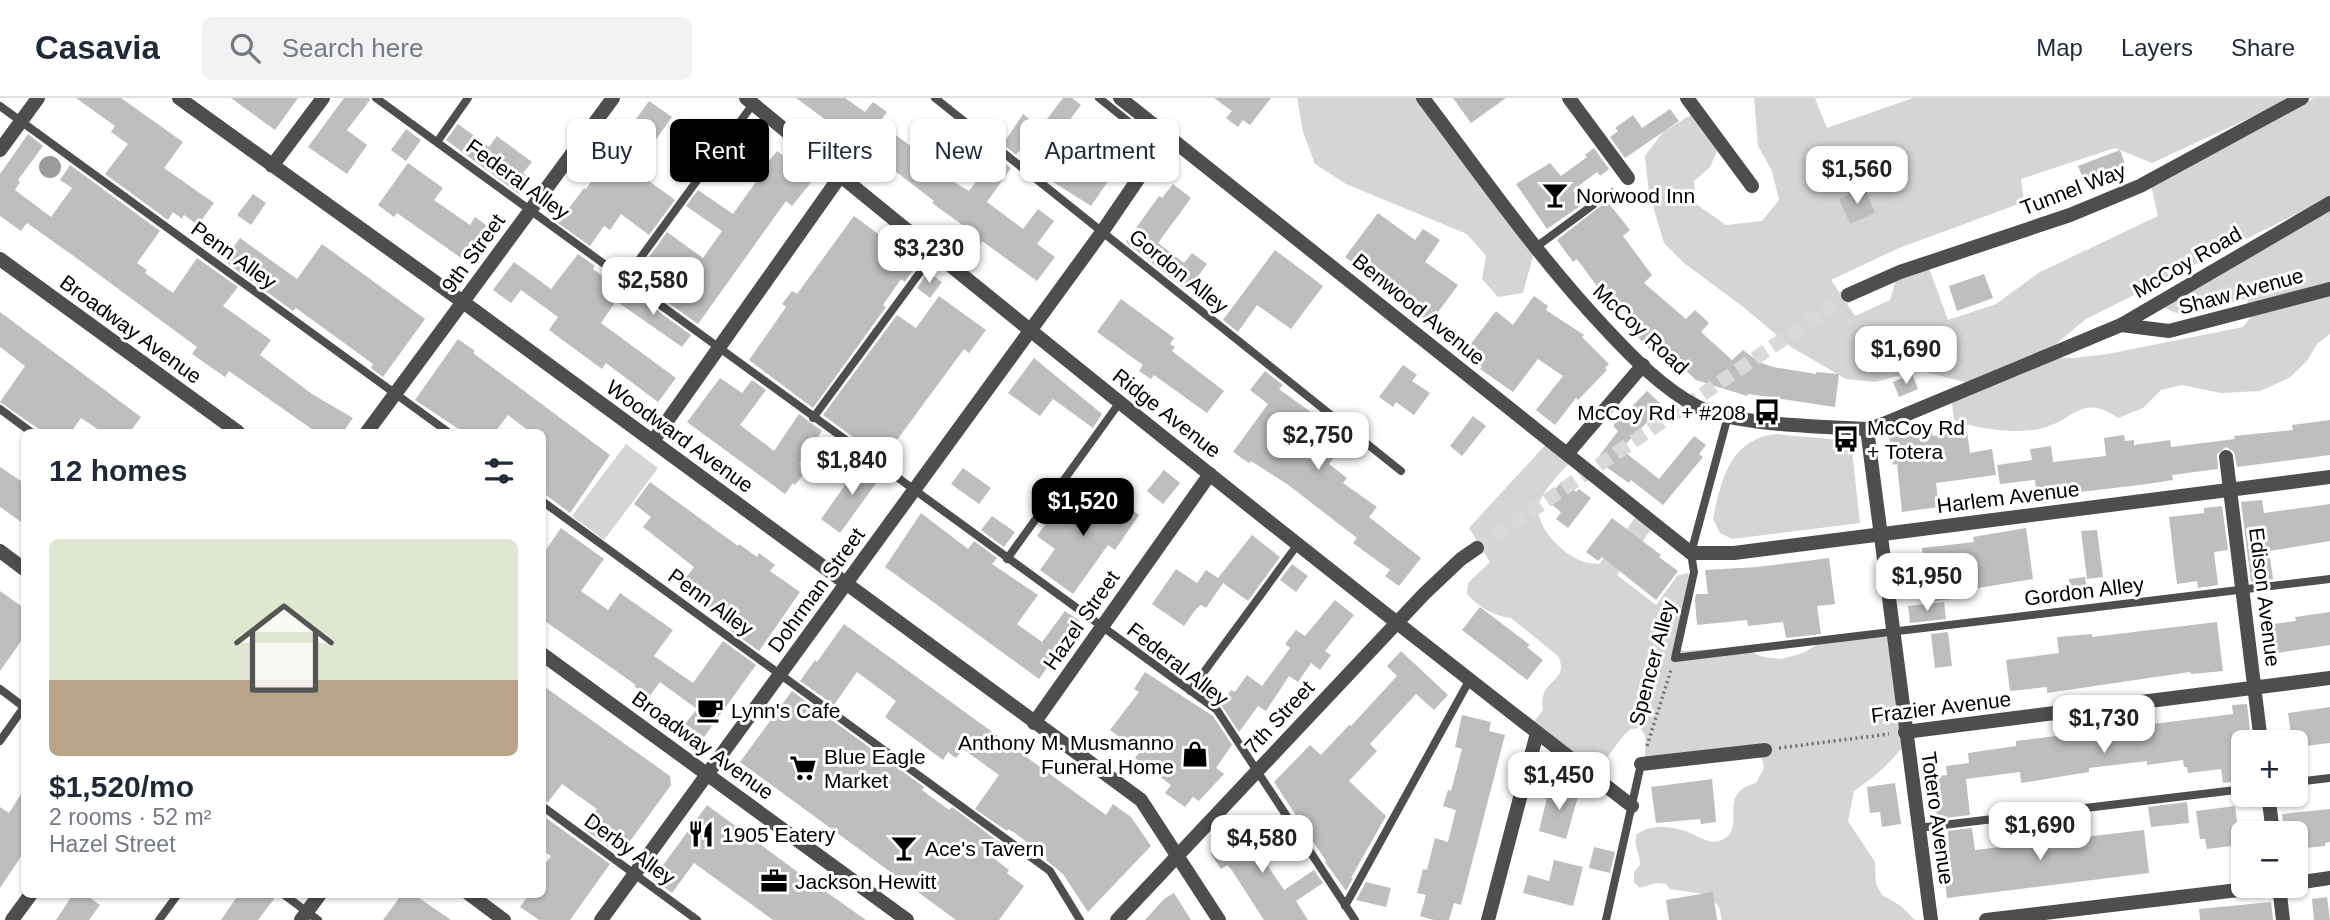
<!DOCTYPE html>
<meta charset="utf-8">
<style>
:root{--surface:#fff;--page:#f2f2f3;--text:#1f2937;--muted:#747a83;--line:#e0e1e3;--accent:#000}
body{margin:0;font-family:Helvetica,sans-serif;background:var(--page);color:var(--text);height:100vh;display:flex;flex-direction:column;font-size:26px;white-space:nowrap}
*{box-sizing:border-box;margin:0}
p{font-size:23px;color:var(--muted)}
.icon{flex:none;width:38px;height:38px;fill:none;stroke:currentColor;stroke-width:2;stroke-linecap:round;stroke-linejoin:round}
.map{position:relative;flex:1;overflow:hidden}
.side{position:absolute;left:21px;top:331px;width:525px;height:469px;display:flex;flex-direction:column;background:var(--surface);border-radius:10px;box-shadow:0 2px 5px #0004}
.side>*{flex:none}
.guide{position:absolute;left:567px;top:21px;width:665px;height:63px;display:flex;gap:14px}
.fabs{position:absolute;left:2231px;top:632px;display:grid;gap:14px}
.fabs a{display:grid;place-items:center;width:77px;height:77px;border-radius:10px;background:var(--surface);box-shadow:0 2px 5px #0004;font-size:35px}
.price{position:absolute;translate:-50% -60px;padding:0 16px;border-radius:14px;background:#fff;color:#222;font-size:23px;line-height:46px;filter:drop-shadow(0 2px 4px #0008)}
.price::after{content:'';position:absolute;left:50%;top:42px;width:21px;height:16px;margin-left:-10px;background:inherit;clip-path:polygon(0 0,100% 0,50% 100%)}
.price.on{background:var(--accent);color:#fff}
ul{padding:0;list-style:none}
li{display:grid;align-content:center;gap:14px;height:371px;padding:0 28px}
li span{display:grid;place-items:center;height:217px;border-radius:10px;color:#555}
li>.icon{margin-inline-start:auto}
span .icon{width:126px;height:126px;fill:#fffc;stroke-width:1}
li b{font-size:30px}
h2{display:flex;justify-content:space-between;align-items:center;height:84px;padding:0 28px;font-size:30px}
.pill{padding:0 24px;border-radius:10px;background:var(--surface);box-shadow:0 2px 5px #0004;font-size:24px;line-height:63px}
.pill.on{background:var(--accent);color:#fff}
header{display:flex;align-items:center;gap:42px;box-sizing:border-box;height:98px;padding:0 35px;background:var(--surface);border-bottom:2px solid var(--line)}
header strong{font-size:33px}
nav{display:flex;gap:38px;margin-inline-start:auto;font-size:24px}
.search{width:490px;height:63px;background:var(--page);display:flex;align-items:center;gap:18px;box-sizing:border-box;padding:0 24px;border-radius:10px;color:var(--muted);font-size:26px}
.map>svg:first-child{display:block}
</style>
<header>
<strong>Casavia</strong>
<div class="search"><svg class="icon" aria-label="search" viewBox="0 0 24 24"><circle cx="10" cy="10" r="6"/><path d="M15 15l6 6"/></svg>Search here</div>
<nav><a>Map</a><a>Layers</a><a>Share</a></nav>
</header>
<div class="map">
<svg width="2330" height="822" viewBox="0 0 2330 822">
<rect width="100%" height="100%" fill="#fff"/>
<path fill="#d5d5d5" d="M1297,0H1421L1535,151L1523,195L1498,199L1482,181L1486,158L1467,136L1346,86L1315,66L1303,34Z
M1754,0H1815L1827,30L1913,0H2293L2152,65L2115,50L2021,81L2024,104L1899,150L1831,182L1855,218L1890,202L1897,179L1929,170L1948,222L1996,206L2040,174L2158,118L2151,87L2314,0H2330V99L2086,221L2044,256L1968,285L1918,272L1875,284L1846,281L1791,249L1742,208L1684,165L1664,145L1649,95L1645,58L1663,34L1694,15L1719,49L1710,69L1694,83L1696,106L1726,127L1762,123L1779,102L1772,73L1758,48Z
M2330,103V236L2317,246L2307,263L2289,280L2260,293L2221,295L2182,287L2161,292L2143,310L2118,320C2080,294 2074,324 2039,331C2015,336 1976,331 1954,322L1952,305L1972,287L2048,259L2074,260L2107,256L2243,229L2252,217L2247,201L2176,215L2161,208Z
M1776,336L1851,343L1860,425L1732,441L1720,435L1713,421C1721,382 1730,341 1776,336Z
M1549,343L1572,362C1563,372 1542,393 1539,406C1534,427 1560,453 1577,461C1584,465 1591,465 1599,466L1639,415L1654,428L1617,477L1656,507L1677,478L1687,475L1689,477L1676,550L1685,553L1738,549L1764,559L1781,561L1803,555L1821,544L1892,536L1904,647C1890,666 1874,679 1854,693L1848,723L1875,764L1876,786L1882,797L1901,808L1915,822H1722L1719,809L1712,801L1703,796L1670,791L1666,786L1656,785L1640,790L1634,785V774L1640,767C1640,754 1634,753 1636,737C1650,726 1671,728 1688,734C1698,738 1708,746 1719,743C1751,733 1713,696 1756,685L1764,670L1762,661L1755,655L1644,664C1645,652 1649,638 1640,630L1631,631L1625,636L1607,659L1596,665H1579L1531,627L1543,612C1537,580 1571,585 1558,558L1511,520C1493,518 1479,509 1467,496L1468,485L1490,464L1469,430Z
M626,346L658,370L604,442L572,418Z"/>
<path fill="#9c9c9c" d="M39 69a11 11 0 1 1 22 0a11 11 0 1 1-22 0Z"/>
<path fill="#bebebe" d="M76,0H121L183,44L164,70L214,105L198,127L184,117L182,121L173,114L168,122L105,76L128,46L111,34L115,28Z
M231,0H298L275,32Z
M344,0H369L370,2L347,32L367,47L347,76L308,49Z
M796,0H845L865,14L873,4L887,14L879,25L915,51L914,53L949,81L969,93L995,57L1011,70L987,104L1023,131L1038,111L1054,123L1037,146L1055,159L1037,183L982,143L978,149L963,138L968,131L932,105L934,103L882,63Z
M1063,0H1072L1081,7L1062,32L1047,21Z
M1214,0H1271L1250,27L1243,22L1238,29L1226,20L1232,13Z
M1453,0H1506L1471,25Z
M649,3L672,19L634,72L675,102L649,137L621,116L610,132L604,128L590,148L558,125L584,90L586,91Z
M1670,11L1679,23L1625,60L1610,39L1618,33L1615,30L1633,17L1642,30Z
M1023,16L1038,28L1016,57L1003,46Z
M458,26L489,49L497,38L532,64L523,75L530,81L519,96L446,42Z
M406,31L421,42L406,63L391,52Z
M28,36L43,48L18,82L20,84L15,92L51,119L72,90L60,82L70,67L160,133L137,165L147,172L145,175L173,195L197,160L238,189L223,208L271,242L260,257L312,296L353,320L343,334H316L229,273L225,279L192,256L197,249L75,159L27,125L21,133L0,118V76Z
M697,36L712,47L701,62L686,51Z
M1594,50L1609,71L1600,78L1597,74L1573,92L1583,106L1547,131L1516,86L1550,65L1561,78L1587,59L1585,57Z
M2120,52L2127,72L2086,88L2078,68Z
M777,53L813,82L792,108L786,103L698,226L634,180L667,134L703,160L722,133L686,108L698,92L733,116L758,81L756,79Z
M1075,53L1111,79L1091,108L1053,84Z
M408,65L443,90L434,102L470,127L475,119L493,132L477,155L472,151L464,162L397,115L394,119L378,107Z
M1173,86L1191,100L1158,145L1184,165L1192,155L1207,166L1187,193L1126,144L1159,98L1162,100Z
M1865,90L1875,115L1850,126L1839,101Z
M253,96L266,105L251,127L237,117Z
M1607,103L1630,132L1623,138L1652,177L1644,185L1686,221L1695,212L1709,225L1701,234L1732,262L1743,252L1759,264L1773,269L1816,276V274L1839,276L1835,309L1748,296L1747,298L1696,282L1674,262L1670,267L1650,252L1637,238L1644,231L1596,187L1577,161L1573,164L1557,142Z
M1378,115L1415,142L1423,131L1440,142L1425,164L1458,187L1430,225L1400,201L1405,194L1369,168L1365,174L1345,159Z
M854,118L918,165L906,182L905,184L901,181L883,207L886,209L813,310L749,262L786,209L782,206L792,193L797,196Z
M240,140L297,181L322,146L425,221L383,279L371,270L373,266L296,210L293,213L224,163Z
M1275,152L1323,188L1291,231L1257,207L1238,234L1223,222Z
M578,156L595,168L593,171L623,193L601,225L676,280L658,304L606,265L602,271L549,232L558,219L521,192L511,205L493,192L514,164L551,191Z
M928,174L942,184L930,200L917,190Z
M1984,176L1993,200L1957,213L1949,188Z
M626,190L691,237L682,249L616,203Z
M939,198L986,232L969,255L964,251L883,361L823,317L897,217L916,230Z
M1534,198L1548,208L1546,212L1584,237L1582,239L1609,266L1605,270L1607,272L1578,302L1576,300L1555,327L1536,312L1563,278L1538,261L1513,294L1480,271L1482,269L1464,255L1496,213L1513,227Z
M1121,201L1174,240L1170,246L1175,249L1172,253L1224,293L1207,315L1154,277L1151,281L1139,273L1143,267L1097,234Z
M0,214L141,319L130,334H102L81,320L71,334H43L0,304L25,268L0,249Z
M458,241L475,253L473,255L610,357L570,415L542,394V334H530L508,317L495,334H463L415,302Z
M1034,260L1102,316L1093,330L1053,301L1040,318L1008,295Z
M1403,267L1417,277L1412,283L1430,295L1414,317L1396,304L1393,309L1379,299Z
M1265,273L1283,287L1279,291L1348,341L1329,366L1347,380L1343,385L1377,409L1369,419L1421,460L1399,488L1385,478L1390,472L1353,445L1357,440L1287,386L1251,363L1249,365L1233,354L1268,306L1250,292Z
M1912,276L1918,291L1899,299L1893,284Z
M720,280L742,295L752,282L766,292L740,327L774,353L799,316L822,333L799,366L807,372L795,387L793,385L785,396L687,324Z
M1647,293L1663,308L1621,351L1659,381L1694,338L1706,347L1699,356L1703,359L1663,407L1631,382L1629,385L1596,362L1618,333L1613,328Z
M1473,318L1486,328L1462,358L1450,348Z
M2330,322V357L2237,369L2234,354L2226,349L2217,356L2218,371L2172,377L2173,382L2140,387L2037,399L2035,382L2000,386L1997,367L2032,362L2030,351L2051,348L2053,364L2106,358L2104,340L2124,337L2125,343L2134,342V347L2170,342L2171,349L2235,341L2234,338L2293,332L2292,327Z
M1911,328L1923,333L1932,332L1933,338L1967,333L1970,355L1992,351L1996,377L1936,385L1939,409L1902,414L1897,366L1893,367L1889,338L1901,336L1905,331Z
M863,362L882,377L840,435L821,421Z
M0,369L24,385V426L0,409Z
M963,370L991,390L979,406L951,386Z
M1164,372L1180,385L1163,406L1147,393Z
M1562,383L1576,394L1579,391L1591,400L1568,430L1556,421L1561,414L1546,402Z
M650,384L738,448L739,446L757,459L759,455L775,467L770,473L800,494L759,553L730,532L733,527L679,489L694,469L643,429L651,419L634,406Z
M1067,396L1095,415L1110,396L1139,417L1115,452L1108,447L1073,496L1040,472L1055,451L1037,438Z
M2262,402L2264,415L2330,406V443L2269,453L2273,481L2251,484L2241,404Z
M2222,408L2228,452L2214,454L2218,487L2198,490L2197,483L2177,486L2169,419L2204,415V410Z
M921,415L968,451L974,443L997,460L992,466L1038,497L1017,526L1042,544L1065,513L1080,523L1039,581L885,469Z
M992,418L1015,434L1004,449L981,432Z
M1612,420L1661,457L1659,459L1678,473L1656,502L1602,459L1598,463L1586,454Z
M561,430L604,461L581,493L608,512L620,495L673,532L654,558L693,585L723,543L756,567L704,639L685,626L697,611L660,584L649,599L634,588L636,587L542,521V457Z
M2026,430L2033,481L1960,493L1961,500L1929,504L1922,450L1974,444L1973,439Z
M2097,432L2103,479L2087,481L2081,433Z
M1252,437L1280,459L1248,503L1223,485L1206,510L1201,507L1196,511L1184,528L1152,506L1176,471L1197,485L1206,472L1218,480Z
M1829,460L1835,506L1817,508L1821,536L1786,540L1783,524L1748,528L1747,522L1697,527L1695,502L1696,496H1708L1705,472L1757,469Z
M1292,466L1308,478L1296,494L1280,482Z
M2085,479L2088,501L2072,503L2069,481Z
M0,493L24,510V539L0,573Z
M1335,502L1354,517L1325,553L1331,557L1320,572L1311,565L1298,584L1289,578L1266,613L1258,608L1239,634L1221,607L1231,592L1235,594L1247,577L1262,588L1290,550L1285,546L1296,532L1305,538Z
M1944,504L1946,521L1910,525L1908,508Z
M1480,509L1530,547L1527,549L1543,562L1527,582L1462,532Z
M2330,514V547L2263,557L2259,528L2296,523L2295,519Z
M2217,524L2223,573L2191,576L2190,574L2047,595V589L2010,593L2006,562L2059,555L2057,539L2092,536V539Z
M844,526L1106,717L1113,706L1131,719L1151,748L1088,814L1063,776L1046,762L1047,760L1015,735L1008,731L1007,733L975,711L999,677L963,651L956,660L948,654L943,662L885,619L896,603L857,574L834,607L800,583L815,562L817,564Z
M1948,534L1952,568L1935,570L1931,536Z
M1401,553L1448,597L1434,612L1416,596L1370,646L1377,653L1349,683L1386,718L1351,780H1353L1346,793L1325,764L1326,763L1274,684L1310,647L1321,657L1349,627L1351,628L1397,578L1387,568Z
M1145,574L1213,618L1232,647L1216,670L1224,676L1199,703L1193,699L1185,709L1165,695L1171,687L1135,660L1140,654L1110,632L1139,594L1134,591Z
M542,587L670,678L671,687L620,757L583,730L597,711L562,686L548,704L542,702Z
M792,593L924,689L922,692L949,712L952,709L999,744L990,757L1009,772L1007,775L1024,788L999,822H956L740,664Z
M2247,606L2251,642V644H2244V666L2237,667L2239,683L2223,685L2221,671L2188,675L2187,669H2184L2183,662L2147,667V663L2089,670V674L2021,685L2020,674L1966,681L1970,717L1937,721L1932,679L1947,677L1946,668L1969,665L1968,655L2016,648V643L2233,616L2232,607Z
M2330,609V645L2296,649V644H2292L2288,615Z
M1462,617L1491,624L1489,633L1505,637L1461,807L1454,805L1449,822H1434L1420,818L1426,797L1417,795L1423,771L1427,772L1435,740L1448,744L1456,712L1443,708L1448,692L1451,693L1462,651L1455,649Z
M1712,681L1716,724L1701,726L1700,721L1656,725L1651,689Z
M1895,685L1901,726L1882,729L1880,714L1870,715L1867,689Z
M1550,687L1579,695L1566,741L1539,733Z
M24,691V754L0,790V709L9,715Z
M2187,704L2189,725L2151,729L2148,709Z
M707,707L795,772L866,822H773L694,765L672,795L653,781Z
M2235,708L2240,747L2207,751L2205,741H2200L2196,713Z
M2330,711V744L2325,745V748L2296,751V735H2284L2282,716Z
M542,717L610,766L570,822H539L520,809L529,796H542V770L551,758L542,752Z
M1247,719L1267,747L1258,753L1284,792L1314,772L1323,785L1296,803L1308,822H1264L1231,771L1227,767L1221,771L1211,756L1217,752L1214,746L1233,733L1231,730Z
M1972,730L1975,752L2144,732L2149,775L1947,800L1941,753L1949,752L1948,733Z
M1594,749L1615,754L1610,775L1589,770Z
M1554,762L1583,769L1573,808L1523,795L1528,777L1549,783Z
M1366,784L1391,790L1386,809L1356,802Z
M1713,794L1717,822H1669L1666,802Z
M1174,795L1191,822H1145L1164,801Z
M73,796H85L100,807L89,822H56Z
M239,796H277V797L258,822H221Z
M402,796H413L451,822H383Z
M2327,799L2330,822H2314L2312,801Z
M2271,804L2273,822H2200L2199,811Z"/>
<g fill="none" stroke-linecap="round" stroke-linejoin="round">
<path stroke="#d9d9d9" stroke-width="14" stroke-dasharray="14 7" stroke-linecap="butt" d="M1477,450L1848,197"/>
<path stroke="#707070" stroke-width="3.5" stroke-dasharray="2 3.5" stroke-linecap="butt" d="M1603,99L1616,89
M1647,648L1671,572
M1779,650L1889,636"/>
<path stroke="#4e4e4e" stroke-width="8" d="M376,0L1217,612L1355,822
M935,0L1401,373
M1099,0L1160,49
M0,8L448,334
M437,44L468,0
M1536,149L1593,107
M625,181L753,6
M0,311L31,334
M1728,318L1691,455L1694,474L1675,560L2330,481
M813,320L935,154
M542,403L1050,773L1080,822
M1007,461L1120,304
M0,591L24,609
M1190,593L1298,446
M0,643L24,609
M2296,684L2330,680
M542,708L697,822
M1918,730L2244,691
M283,796L318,822
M1345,808L1469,583
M159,822L178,796
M1606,822L1641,666"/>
<path stroke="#4e4e4e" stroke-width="14" d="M179,0L463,204L1141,702L1219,822
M746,0C1038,241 1333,477 1632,708
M1120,0L1691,455H1734L2330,379
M1569,0L1628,80
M1687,0L1752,88
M0,52L38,0
M272,68L323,0
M2121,227L2169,233L2330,191
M1867,331L1931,822
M367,334L613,0
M653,343L841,77
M1567,356L1643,267
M2226,359L2261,644
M0,453L24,471
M1034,625L1210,376
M1905,634L2330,580
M1641,666L1765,652
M2268,696L2273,735
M2296,785L2330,780
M2279,788L2283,822
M469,796L504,822
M12,822L31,796
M301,822L320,796
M601,822L1102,134L1160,49
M1488,822L1537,635
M1986,822L2272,788"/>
<path stroke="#4e4e4e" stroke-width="14" d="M1423,0C1482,78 1538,159 1605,230C1632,259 1663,291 1698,309C1733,327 1825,329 1867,331L1881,327L2121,227L2330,105
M0,161L238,334
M1848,197L1900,174L2070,117L2140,88L2302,0
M542,556L907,822
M1117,822L1424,496L1461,461L1477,450"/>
</g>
<defs>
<g id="bar-bare" transform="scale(2.1)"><path d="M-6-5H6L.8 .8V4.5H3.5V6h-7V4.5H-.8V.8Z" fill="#000" stroke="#fff" stroke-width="2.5" paint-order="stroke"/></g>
<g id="bus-bare" transform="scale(2.1)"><path d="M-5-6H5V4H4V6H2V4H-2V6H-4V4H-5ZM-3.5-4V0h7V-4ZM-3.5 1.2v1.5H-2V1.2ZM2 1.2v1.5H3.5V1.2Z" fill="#000" stroke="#fff" stroke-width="2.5" paint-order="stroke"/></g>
<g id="cafe-bare" transform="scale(2.1)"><path d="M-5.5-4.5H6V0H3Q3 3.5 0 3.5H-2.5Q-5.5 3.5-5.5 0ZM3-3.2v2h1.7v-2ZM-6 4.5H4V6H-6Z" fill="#000" stroke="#fff" stroke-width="2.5" paint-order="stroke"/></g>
<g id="shop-bare" transform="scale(2.1)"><path d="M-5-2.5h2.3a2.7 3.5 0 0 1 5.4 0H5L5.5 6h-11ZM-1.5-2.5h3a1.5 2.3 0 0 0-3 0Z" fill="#000" stroke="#fff" stroke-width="2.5" paint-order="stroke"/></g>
<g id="supermarket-bare" transform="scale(2.1)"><path d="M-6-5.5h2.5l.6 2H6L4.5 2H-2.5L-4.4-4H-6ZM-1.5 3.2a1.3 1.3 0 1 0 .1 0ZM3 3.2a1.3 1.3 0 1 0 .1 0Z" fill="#000" stroke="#fff" stroke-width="2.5" paint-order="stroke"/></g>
<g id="restaurant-bare" transform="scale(2.1)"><path d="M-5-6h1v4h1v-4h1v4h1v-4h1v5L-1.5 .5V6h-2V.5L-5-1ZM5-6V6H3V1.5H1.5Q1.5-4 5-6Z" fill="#000" stroke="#fff" stroke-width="2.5" paint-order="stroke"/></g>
<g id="office-bare" transform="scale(2.1)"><path d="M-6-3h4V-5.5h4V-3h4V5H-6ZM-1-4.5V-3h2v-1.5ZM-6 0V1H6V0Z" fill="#000" stroke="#fff" stroke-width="2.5" paint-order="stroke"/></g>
</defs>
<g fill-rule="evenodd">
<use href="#bar-bare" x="1555" y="97"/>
<use href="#bus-bare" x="1767" y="314"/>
<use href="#bus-bare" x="1846" y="341"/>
<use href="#cafe-bare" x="710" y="612"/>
<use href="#shop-bare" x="1195" y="656"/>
<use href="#supermarket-bare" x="803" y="670"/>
<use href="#restaurant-bare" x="701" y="736"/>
<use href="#bar-bare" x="904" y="750"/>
<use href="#office-bare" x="774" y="783"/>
</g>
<g text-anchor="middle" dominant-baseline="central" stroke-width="6" stroke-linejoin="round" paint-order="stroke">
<g font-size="21" fill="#000" stroke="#fff">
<text transform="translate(518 81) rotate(36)">Federal Alley</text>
<text transform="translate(2073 91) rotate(-21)">Tunnel Way</text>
<text transform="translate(473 155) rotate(-54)">9th Street</text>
<text transform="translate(234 157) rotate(36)">Penn Alley</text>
<text transform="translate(2187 164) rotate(-30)">McCoy Road</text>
<text transform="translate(1179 173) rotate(39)">Gordon Alley</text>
<text transform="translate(2241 193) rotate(-15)">Shaw Avenue</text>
<text transform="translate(1419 211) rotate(39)">Benwood Avenue</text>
<text transform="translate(131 231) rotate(36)">Broadway Avenue</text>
<text transform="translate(1641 231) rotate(43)">McCoy Road</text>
<text transform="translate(1167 315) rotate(38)">Ridge Avenue</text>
<text transform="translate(680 338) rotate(36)">Woodward Avenue</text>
<text transform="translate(2008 399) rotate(-7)">Harlem Avenue</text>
<text transform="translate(816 492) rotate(-54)">Dohrman Street</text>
<text transform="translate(2084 493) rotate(-7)">Gordon Alley</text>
<text transform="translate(2265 499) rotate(83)">Edison Avenue</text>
<text transform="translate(711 504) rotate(36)">Penn Alley</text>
<text transform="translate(1081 522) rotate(-55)">Hazel Street</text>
<text transform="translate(1652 565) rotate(-75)">Spencer Alley</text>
<text transform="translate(1178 566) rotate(38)">Federal Alley</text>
<text transform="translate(1941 609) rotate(-7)">Frazier Avenue</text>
<text transform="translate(1279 619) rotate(-47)">7th Street</text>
<text transform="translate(703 647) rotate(36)">Broadway Avenue</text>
<text transform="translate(1938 720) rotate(82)">Totero Avenue</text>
<text transform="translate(630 751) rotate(36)">Derby Alley</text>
</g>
<g font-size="21" fill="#000" stroke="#fff" text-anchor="start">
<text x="1576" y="97">Norwood Inn</text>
<text x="1746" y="314" text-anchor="end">McCoy Rd + #208</text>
<text x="1867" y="329">McCoy Rd<tspan x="1867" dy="24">+ Totera</tspan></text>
<text x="731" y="612">Lynn's Cafe</text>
<text x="1174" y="644" text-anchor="end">Anthony M. Musmanno<tspan x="1174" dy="24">Funeral Home</tspan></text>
<text x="824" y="658">Blue Eagle<tspan x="824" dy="24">Market</tspan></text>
<text x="722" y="736">1905 Eatery</text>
<text x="925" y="750">Ace's Tavern</text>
<text x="795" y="783">Jackson Hewitt</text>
</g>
</g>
</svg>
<div class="fabs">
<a>+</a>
<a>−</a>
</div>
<b class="price" style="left:1857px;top:108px">$1,560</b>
<b class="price" style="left:929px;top:187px">$3,230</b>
<b class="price" style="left:653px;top:219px">$2,580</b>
<b class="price" style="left:1906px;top:288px">$1,690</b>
<b class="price" style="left:1318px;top:374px">$2,750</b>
<b class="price" style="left:852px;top:399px">$1,840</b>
<b class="price on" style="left:1083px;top:440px">$1,520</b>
<b class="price" style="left:1927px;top:515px">$1,950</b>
<b class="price" style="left:2104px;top:657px">$1,730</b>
<b class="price" style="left:1559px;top:714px">$1,450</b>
<b class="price" style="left:2040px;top:764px">$1,690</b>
<b class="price" style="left:1262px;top:777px">$4,580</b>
<div class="guide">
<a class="pill">Buy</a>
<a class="pill on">Rent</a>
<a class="pill">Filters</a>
<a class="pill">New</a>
<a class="pill">Apartment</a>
</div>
<section class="side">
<h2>12 homes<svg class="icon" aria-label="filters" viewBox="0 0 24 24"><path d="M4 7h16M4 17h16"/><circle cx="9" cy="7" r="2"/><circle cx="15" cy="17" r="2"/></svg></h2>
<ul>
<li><span style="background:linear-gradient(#dfe7d0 65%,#b9a48a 0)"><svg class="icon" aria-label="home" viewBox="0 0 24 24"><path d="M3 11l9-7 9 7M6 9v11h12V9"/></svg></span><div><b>$1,520/mo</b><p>2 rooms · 52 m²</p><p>Hazel Street</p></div></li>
</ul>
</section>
</div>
